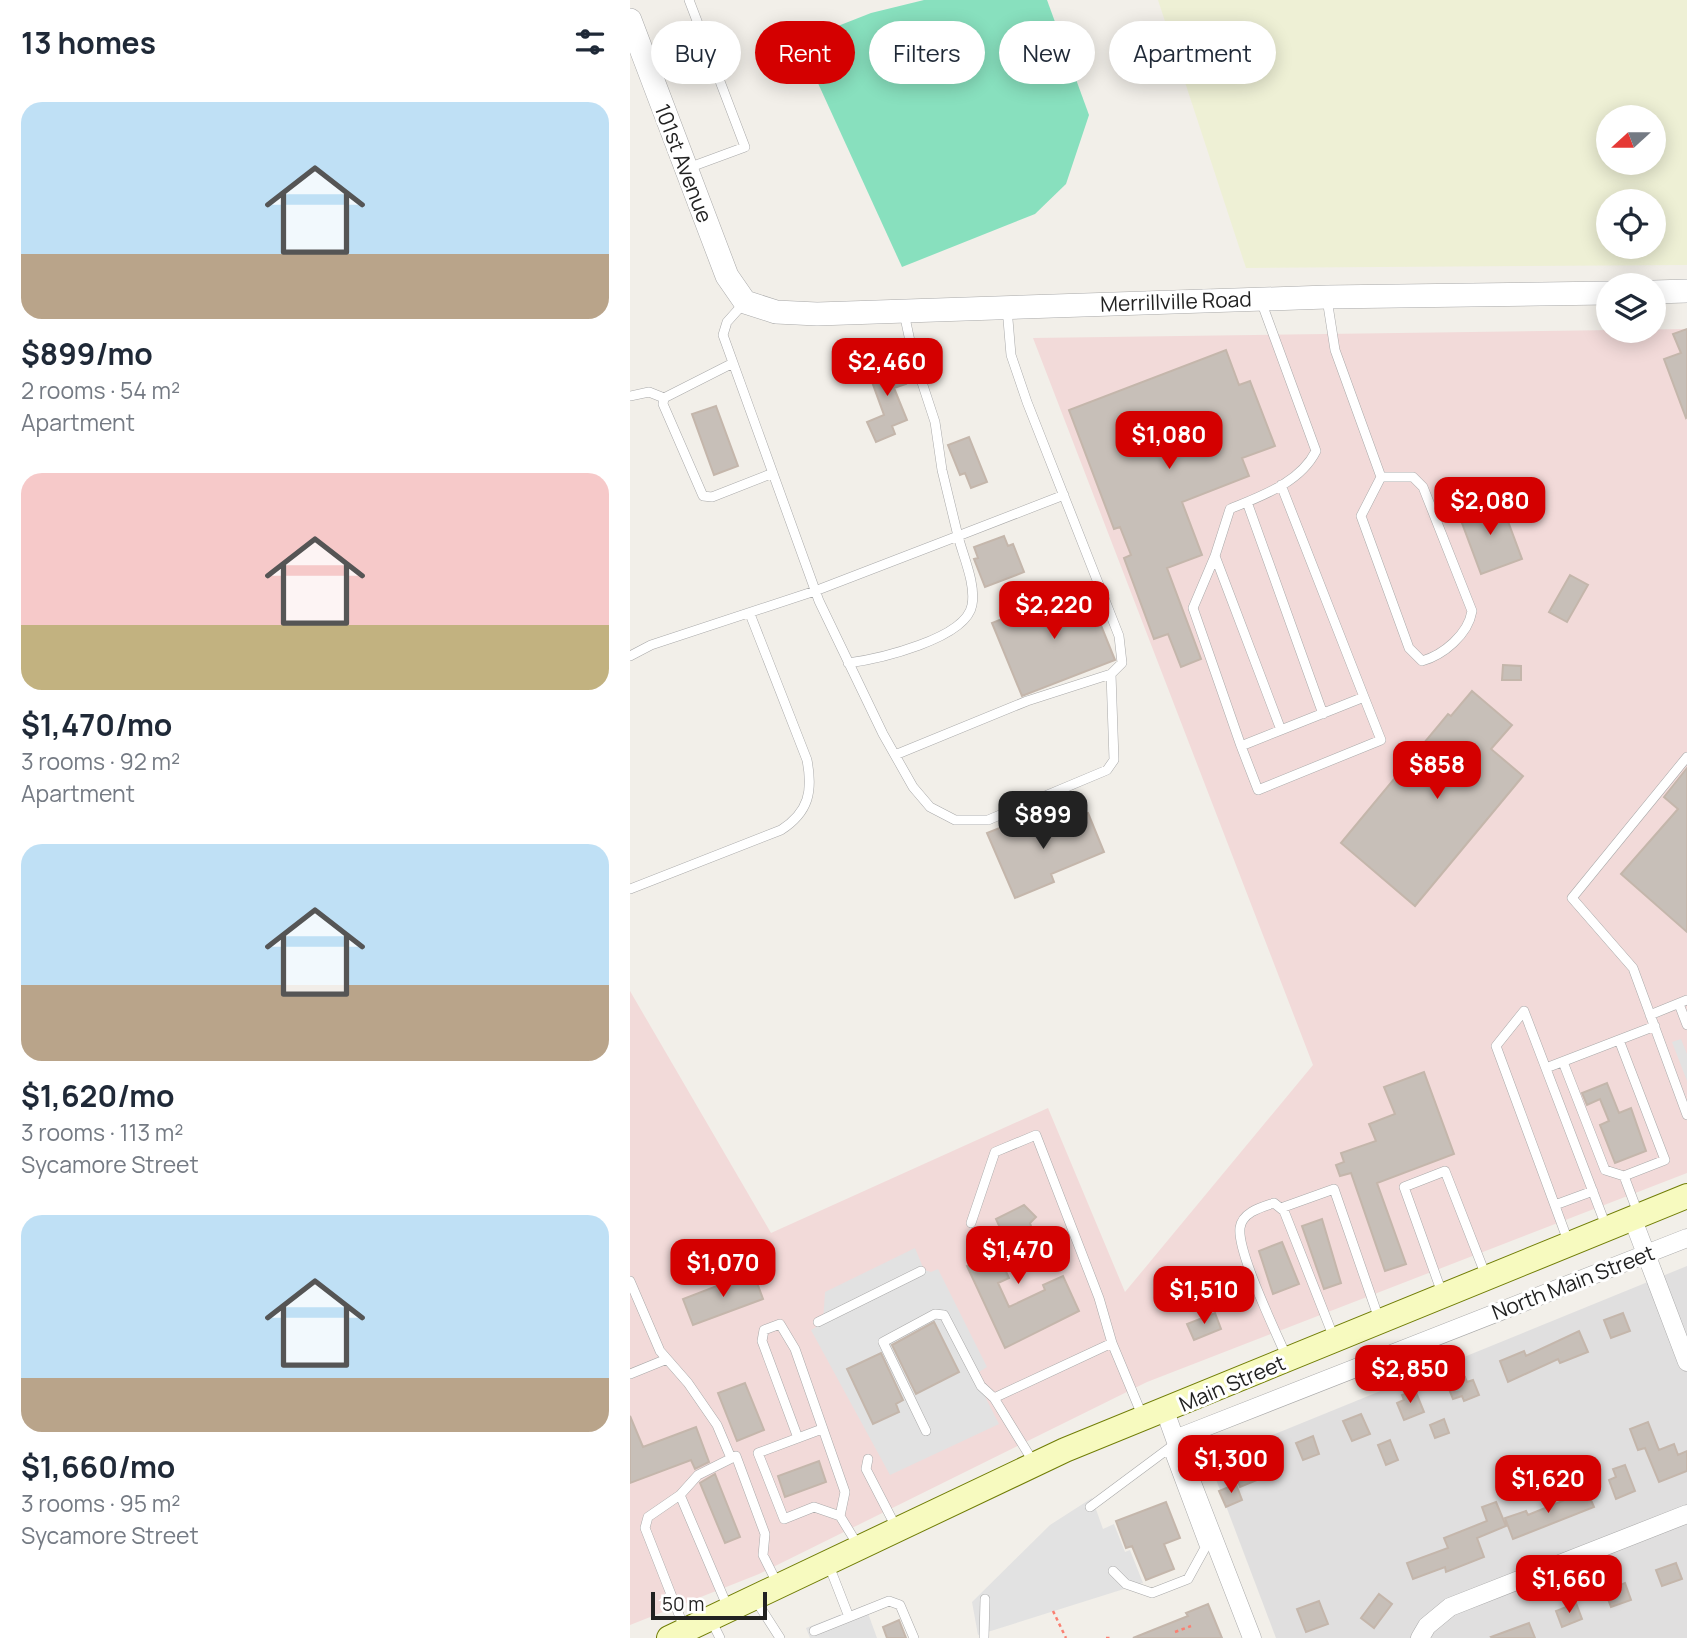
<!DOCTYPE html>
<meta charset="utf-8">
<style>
:root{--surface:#fff;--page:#f2f2f3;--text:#1f2937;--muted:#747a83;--accent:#d40000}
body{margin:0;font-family:Manrope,sans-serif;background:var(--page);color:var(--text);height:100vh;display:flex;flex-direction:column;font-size:26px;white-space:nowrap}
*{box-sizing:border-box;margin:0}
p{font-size:23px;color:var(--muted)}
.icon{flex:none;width:38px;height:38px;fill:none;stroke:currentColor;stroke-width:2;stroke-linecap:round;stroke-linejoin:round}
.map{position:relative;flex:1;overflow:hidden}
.panel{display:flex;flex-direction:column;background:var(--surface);width:630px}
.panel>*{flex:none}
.top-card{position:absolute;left:21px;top:21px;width:665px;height:63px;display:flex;gap:14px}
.needle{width:46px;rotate:249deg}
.tools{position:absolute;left:966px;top:105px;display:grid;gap:14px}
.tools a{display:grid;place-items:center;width:70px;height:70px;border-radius:50%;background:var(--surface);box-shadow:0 4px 18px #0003;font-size:35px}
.scale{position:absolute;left:21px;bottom:18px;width:116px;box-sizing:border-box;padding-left:7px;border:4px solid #222;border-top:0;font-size:19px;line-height:24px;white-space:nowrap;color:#222;-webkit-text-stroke:5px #fff;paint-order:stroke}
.price{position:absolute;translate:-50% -60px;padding:0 16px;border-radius:14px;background:var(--accent);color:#fff;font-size:23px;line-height:46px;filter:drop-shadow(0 2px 4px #0008)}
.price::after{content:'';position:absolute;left:50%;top:42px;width:21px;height:16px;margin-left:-10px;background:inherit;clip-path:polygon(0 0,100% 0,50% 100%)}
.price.selected{background:#222;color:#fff}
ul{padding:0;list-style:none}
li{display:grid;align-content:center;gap:14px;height:371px;padding:0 21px}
li span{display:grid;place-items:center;height:217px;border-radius:21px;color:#555}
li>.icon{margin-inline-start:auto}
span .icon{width:126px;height:126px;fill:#fffc;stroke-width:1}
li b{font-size:30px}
h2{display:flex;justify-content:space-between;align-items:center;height:84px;padding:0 21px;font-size:30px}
.tag{padding:0 24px;border-radius:32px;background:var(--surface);box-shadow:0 4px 18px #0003;font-size:24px;line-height:63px}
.tag.selected{background:var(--accent);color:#fff}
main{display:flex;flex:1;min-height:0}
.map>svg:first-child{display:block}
</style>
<main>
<section class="panel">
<h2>13 homes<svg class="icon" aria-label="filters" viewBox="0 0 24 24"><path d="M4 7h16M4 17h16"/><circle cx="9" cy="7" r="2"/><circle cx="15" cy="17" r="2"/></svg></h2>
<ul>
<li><span style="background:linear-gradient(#bfe0f5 70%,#b9a48a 0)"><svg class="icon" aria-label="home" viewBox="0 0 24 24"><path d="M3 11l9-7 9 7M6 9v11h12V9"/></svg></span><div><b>$899/mo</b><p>2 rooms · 54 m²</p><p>Apartment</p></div></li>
<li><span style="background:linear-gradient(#f6c9c9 70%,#c2b280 0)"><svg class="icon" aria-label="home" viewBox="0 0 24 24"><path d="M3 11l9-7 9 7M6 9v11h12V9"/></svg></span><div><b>$1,470/mo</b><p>3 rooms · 92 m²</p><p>Apartment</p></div></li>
<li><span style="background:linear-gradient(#bfe0f5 65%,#b9a48a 0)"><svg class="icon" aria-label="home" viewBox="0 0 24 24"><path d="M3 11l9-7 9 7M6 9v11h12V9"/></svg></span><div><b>$1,620/mo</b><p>3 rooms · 113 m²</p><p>Sycamore Street</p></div></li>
<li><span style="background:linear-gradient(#bfe0f5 75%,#b9a48a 0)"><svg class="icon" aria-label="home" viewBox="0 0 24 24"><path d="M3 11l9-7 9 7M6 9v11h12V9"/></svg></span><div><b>$1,660/mo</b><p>3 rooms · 95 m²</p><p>Sycamore Street</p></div></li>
</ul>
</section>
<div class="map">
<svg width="1057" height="1638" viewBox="0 0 1057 1638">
<rect width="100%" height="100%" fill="#f2efe9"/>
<path fill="#e0dfdf" d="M1057,1266V1638H646L579,1461Z"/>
<path fill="#f2dad9" d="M1057,329V1173L517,1382L129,1574L0,1625V991L141,1233L418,1108L495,1292L683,1065L403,338Z"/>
<path fill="#eef0d5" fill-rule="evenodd" d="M528,0H1057V265L616,268ZM978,117H1024V163H978ZM978,201H1024V247H978Z"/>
<path fill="#88e0be" d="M294,0H417L459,115L436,184L405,214L272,267L176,57L185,35L241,13Z"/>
<path fill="#e2e2e2" d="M1051,1039L1057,1054V1081L1042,1042Z
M285,1248L294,1270L301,1272L308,1269L357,1367L344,1375L369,1424L260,1475L181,1330L193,1323L195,1292Z
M462,1498L473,1529L484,1524L495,1552L500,1550L513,1583L348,1635L342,1602L420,1525Z
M235,1605L247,1638H180L176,1628Z"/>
<path fill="#c7bfb8" stroke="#c4b6ab" stroke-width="2" d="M1057,329V417L1056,418L1034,359L1051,353L1043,334Z
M596,350L609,385L620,381L645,446L612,458L619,476L552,502L572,555L537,568L571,659L551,667L538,634L524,639L494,558L501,555L490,527L484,529L439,410Z
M266,358L276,384L264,388L277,420L262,426L265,434L246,442L237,422L254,415L237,368Z
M86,406L108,466L84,475L62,414Z
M339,437L357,482L341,488L335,473L330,475L318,445Z
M870,500L892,559L851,574L829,515Z
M374,536L378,546L383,544L394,572L355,587L344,559L348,558L344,547Z
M940,575L958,585L937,622L919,612Z
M455,586L485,660L392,696L362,623Z
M873,665L891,666V680H872Z
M842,691L882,725L861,749L893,776L785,906L711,843L818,714L821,716Z
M1057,768V932L991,874L1048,809L1034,797Z
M458,813L474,852L421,874L424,882L385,898L357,833L397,817L403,832Z
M794,1072L824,1154L747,1183L776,1264L755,1271L721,1173L710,1176L706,1165L714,1162L711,1153L746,1141L739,1124L765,1114L754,1087Z
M977,1083L989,1113L1001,1108L1016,1151L985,1163L970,1125L979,1121L970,1099L957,1105L952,1093Z
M394,1205L406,1217L400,1223L402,1229L371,1261L379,1278L368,1283L379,1307L415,1290L413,1285L433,1276L449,1311L375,1348L337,1266L363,1254L355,1246L371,1230L366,1219Z
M692,1219L711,1283L694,1289L672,1226Z
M652,1242L669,1284L643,1294L629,1251Z
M123,1272L133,1299L63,1325L53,1299Z
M585,1313L591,1329L564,1340L557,1324Z
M993,1313L1000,1331L981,1338L974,1320Z
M304,1322L329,1372L286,1394L262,1345Z
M949,1331L958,1352L930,1363L928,1359L878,1382L870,1361L894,1351L896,1356Z
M251,1353L273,1400L266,1404L269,1412L243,1424L217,1369Z
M835,1377L837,1382L843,1380L849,1395L834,1401L832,1396L823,1399L817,1384Z
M115,1383L134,1430L107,1441L88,1393Z
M785,1390L794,1412L774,1420L767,1403L774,1400L772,1395Z
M731,1414L740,1434L722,1441L713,1421Z
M0,1416L13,1447L66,1427L79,1462L65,1469L61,1460L0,1483Z
M814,1419L819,1433L805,1438L800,1425Z
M1018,1422L1029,1450L1044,1444L1048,1455L1057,1451V1471L1029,1482L1015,1448L1008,1450L1000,1429Z
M683,1436L689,1454L673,1460L666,1443Z
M760,1440L768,1460L756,1465L748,1445Z
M625,1457L632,1478L610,1487L602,1466Z
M189,1461L196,1482L155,1497L148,1476Z
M995,1465L1005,1491L986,1499L979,1480L986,1477L983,1469Z
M85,1474L110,1537L95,1543L70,1483Z
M606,1484L612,1500L596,1507L589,1491Z
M957,1491L964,1507L883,1539L875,1518L896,1511L898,1515Z
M536,1502L550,1538L534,1544L544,1569L516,1580L502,1546L496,1548L486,1521Z
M866,1502L876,1526L847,1538L854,1557L816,1572L815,1567L783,1579L777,1563L818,1548L814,1538L857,1521L852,1507Z
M1046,1563L1052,1579L1032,1586L1026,1570Z
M995,1583L1001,1600L981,1607L975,1591Z
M749,1594L762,1604L744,1628L731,1618Z
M689,1601L698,1624L676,1632L667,1609Z
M946,1603L952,1619L932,1627L926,1611Z
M578,1604L592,1638H503L558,1616L556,1613Z
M269,1620L276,1638H257L253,1627Z
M899,1623L905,1638H862L861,1637Z"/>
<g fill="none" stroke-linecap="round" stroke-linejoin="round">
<g stroke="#a9a9a9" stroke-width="10">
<path id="service" d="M58,168L115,147L59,0
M697,299L705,350L751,477L731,516L779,648L792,661C813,655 838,635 842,611L793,487L783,477H751
M631,301L686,451C670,483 631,496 600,509L585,556L651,730L734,697L651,485
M114,303L97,322L93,335L189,601L253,734L283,787L300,807L325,820H358L477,770L484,760L481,674L492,663L489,636L397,402L381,355L377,308
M103,363L34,398L33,404L73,496L82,497L143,473
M0,396L19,392L34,398
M617,502L693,714
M585,556L563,608L611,746L651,730
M0,656L21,645L185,591L328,536L312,470L305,422L283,355L274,313
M218,663C248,659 336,639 342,605C346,584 333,556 328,536L434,495
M611,746L628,790L751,740L734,697
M265,755L397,701L481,674
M1057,757L942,898L1003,968L1057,1115
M0,889L151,830C179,812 183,791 177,760L120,614
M1049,1004L1057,1025
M1020,1015L1057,1000
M989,1040L1035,1160L994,1176L1008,1213
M933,1062L975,1170L994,1176
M916,1068L1025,1026
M925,1205L963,1191
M651,1208L704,1189L749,1319
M341,1223L365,1152L406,1135L469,1298L482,1343
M938,1241L866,1046L894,1011L976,1226
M0,1281L30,1351L58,1383L87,1425L101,1458
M812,1293L774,1187L815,1171L856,1276
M188,1322L291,1271
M657,1358C646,1332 607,1252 610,1228C612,1212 632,1207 644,1203L654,1211L704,1338
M0,1374L37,1359
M364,1398L482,1343L512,1415
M192,1429L128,1453L154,1519L184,1507L210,1516L229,1547
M296,1431L253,1342L305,1314L314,1315L351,1386L364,1398L404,1463
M168,1438L132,1341L134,1330L150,1324L165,1349L215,1492L210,1516
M238,1459L236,1469L267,1529
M50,1495L98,1608
M460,1507L542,1446
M198,1563L219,1617
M483,1571L496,1584L522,1593L558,1579L575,1548L538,1449
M125,1599L150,1638
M81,1620L90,1638
M55,1630L15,1528L18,1517L50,1495L68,1475L106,1456L135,1534L133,1555L148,1585
M184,1631L259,1601L270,1605L284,1638
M354,1638L355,1599"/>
</g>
<g stroke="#a9a9a9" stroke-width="19">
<path id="minor" d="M1002,1217L1057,1362
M535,1411L545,1439L1057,1238
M545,1439L622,1638
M790,1638L797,1626L820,1607L1057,1514"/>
</g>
<g stroke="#a9a9a9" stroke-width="24">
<path id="tertiary" d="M0,20L97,276L115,302L146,312L187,314L697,297L978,293
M1024,292L1057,291"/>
</g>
<g stroke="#707d05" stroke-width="26">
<path id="secondary" d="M39,1638L435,1450L1057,1196"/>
</g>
<path stroke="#fa8072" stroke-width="2.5" stroke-dasharray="3.5 3.5" stroke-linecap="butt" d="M423,1611L436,1638
M545,1632L561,1626
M476,1638H482"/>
<use href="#service" stroke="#fff" stroke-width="9"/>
<use href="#minor" stroke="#fff" stroke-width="18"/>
<use href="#tertiary" stroke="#fff" stroke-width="23"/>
<use href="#secondary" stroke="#f7fabf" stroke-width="24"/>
</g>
<g text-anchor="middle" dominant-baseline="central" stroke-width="6" stroke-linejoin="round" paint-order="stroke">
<g font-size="21" fill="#222" stroke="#fff">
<text transform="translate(54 163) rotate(69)">101st Avenue</text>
<text transform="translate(546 301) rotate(-2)">Merrillville Road</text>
<text transform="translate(943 1282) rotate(-21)">North Main Street</text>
<text transform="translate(602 1383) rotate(-23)">Main Street</text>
</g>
</g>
</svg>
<div class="tools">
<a><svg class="needle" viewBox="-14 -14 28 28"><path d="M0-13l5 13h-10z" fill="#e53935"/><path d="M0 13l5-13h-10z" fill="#747a83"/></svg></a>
<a><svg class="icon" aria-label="locate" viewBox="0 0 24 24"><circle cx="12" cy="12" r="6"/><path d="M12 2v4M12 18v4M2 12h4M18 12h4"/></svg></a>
<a><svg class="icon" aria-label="layers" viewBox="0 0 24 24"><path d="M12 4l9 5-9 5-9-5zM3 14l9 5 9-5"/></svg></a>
</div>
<div class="scale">50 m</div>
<b class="price" style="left:257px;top:398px">$2,460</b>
<b class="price" style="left:539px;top:471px">$1,080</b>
<b class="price" style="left:860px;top:537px">$2,080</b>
<b class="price" style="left:424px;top:641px">$2,220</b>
<b class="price" style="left:807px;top:801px">$858</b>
<b class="price selected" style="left:413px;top:851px">$899</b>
<b class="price" style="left:388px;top:1286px">$1,470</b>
<b class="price" style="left:93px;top:1299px">$1,070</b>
<b class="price" style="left:574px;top:1326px">$1,510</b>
<b class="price" style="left:780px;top:1405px">$2,850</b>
<b class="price" style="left:601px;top:1495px">$1,300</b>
<b class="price" style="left:918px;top:1515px">$1,620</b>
<b class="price" style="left:939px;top:1615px">$1,660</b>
<div class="top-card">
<a class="tag">Buy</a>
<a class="tag selected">Rent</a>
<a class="tag">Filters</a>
<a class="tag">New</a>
<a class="tag">Apartment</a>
</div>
</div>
</main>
